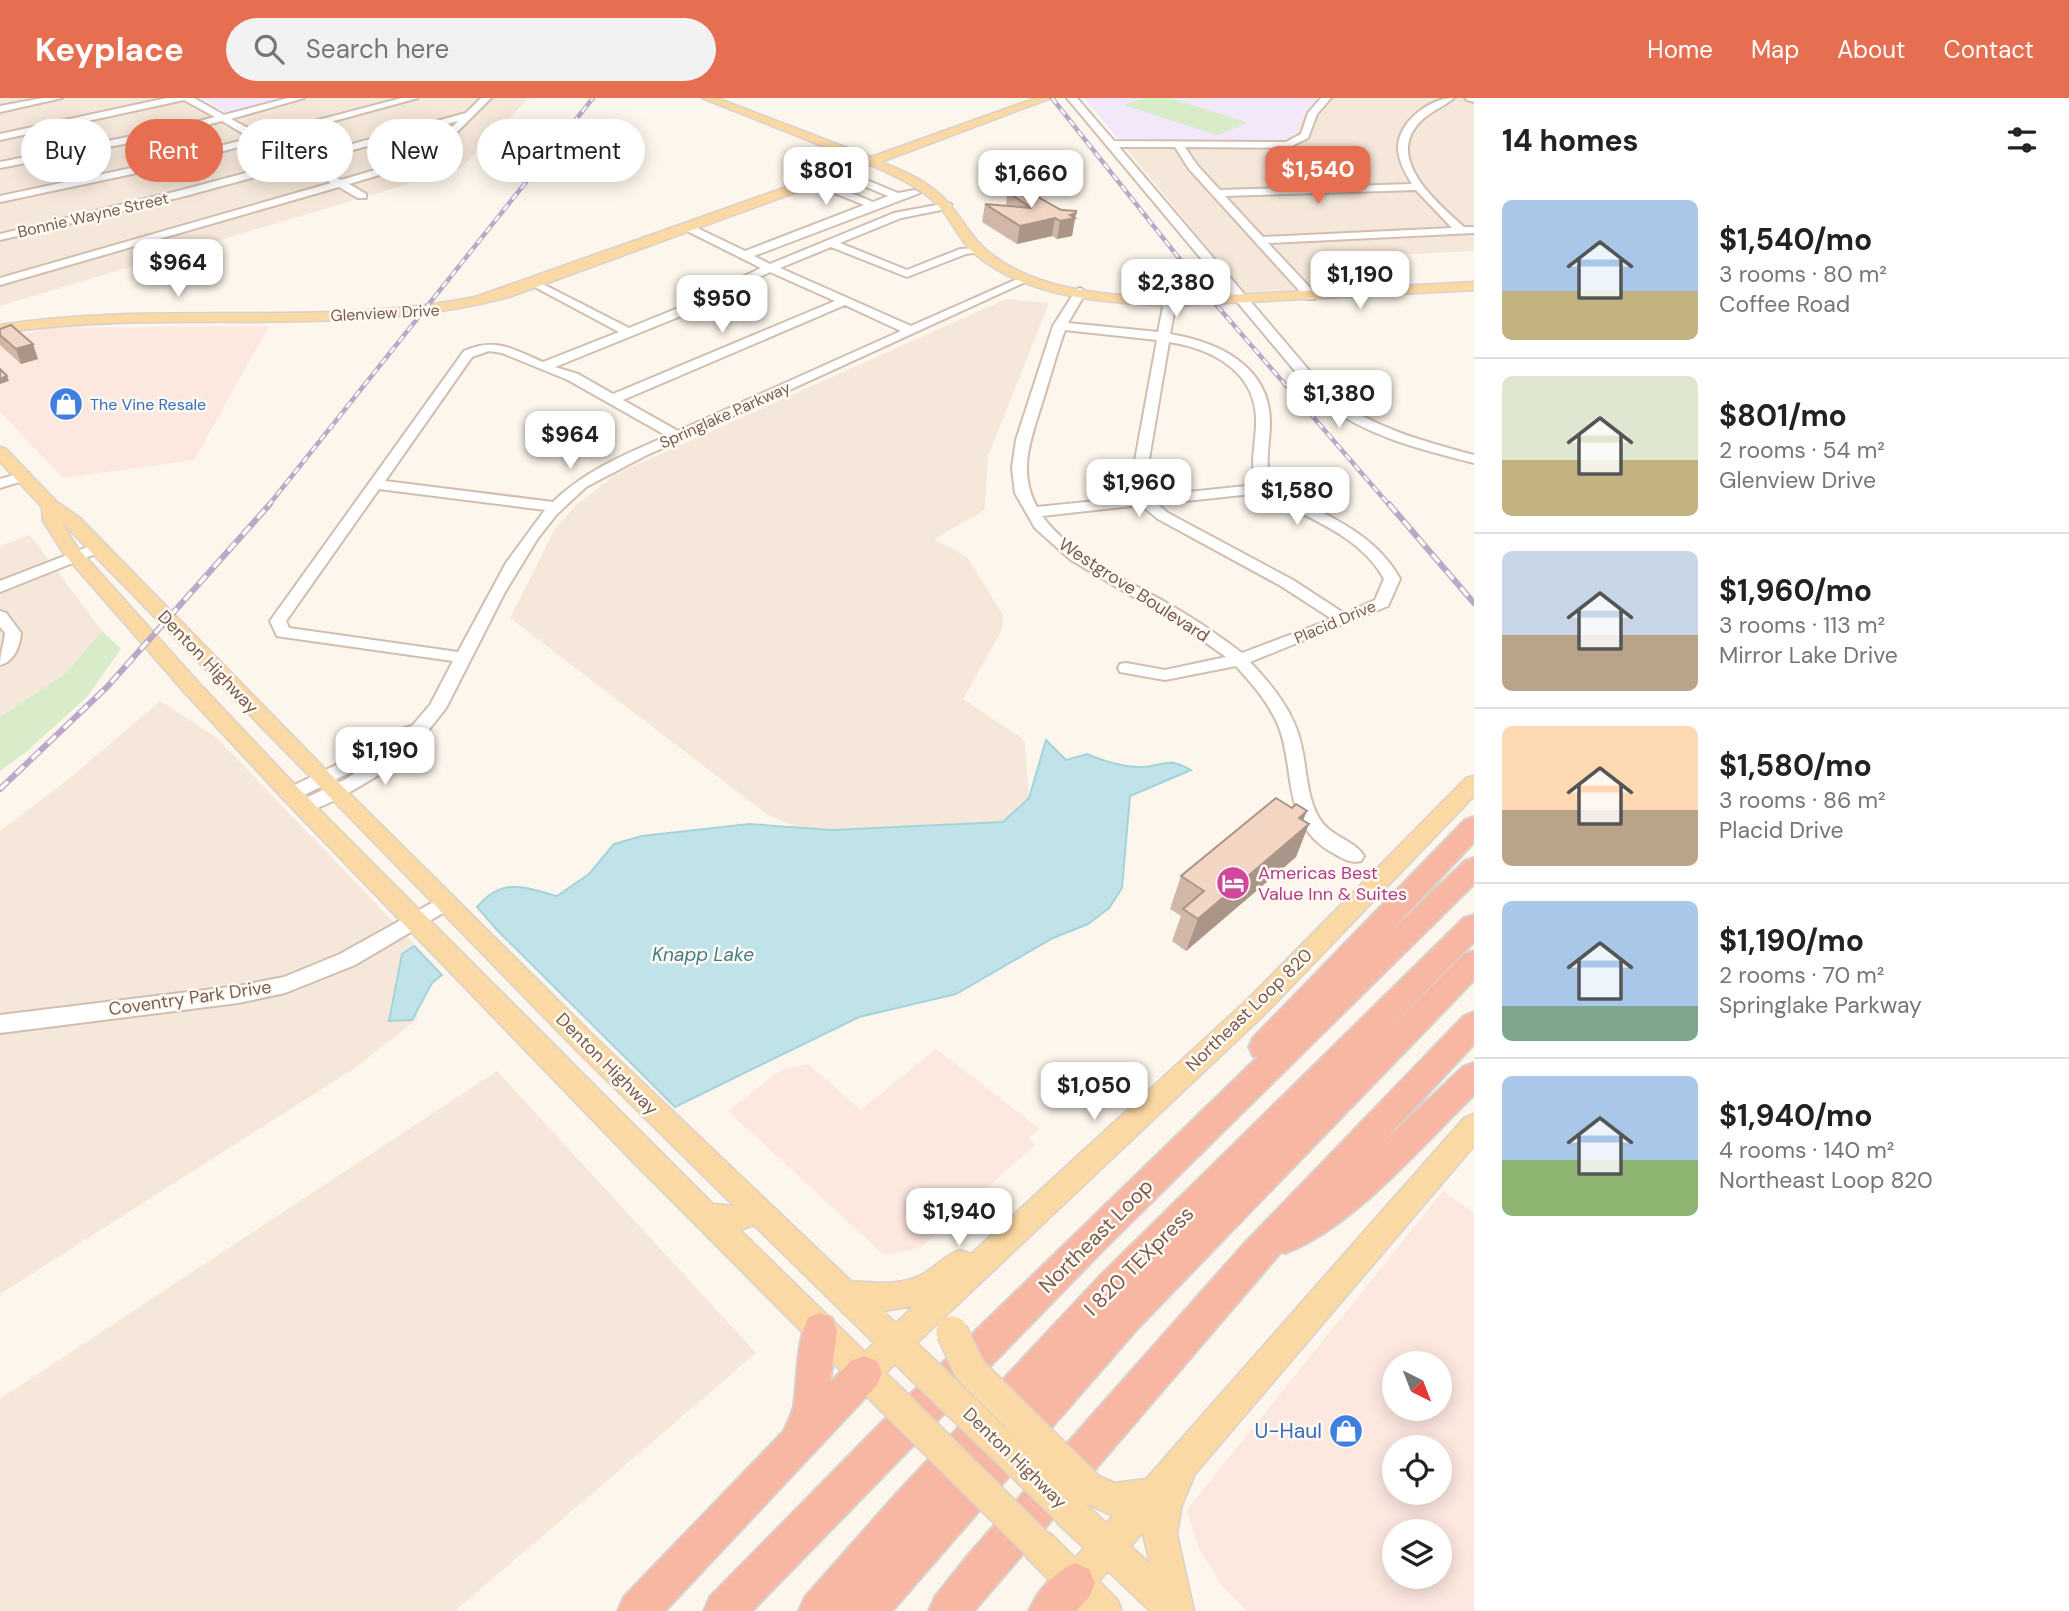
<!DOCTYPE html>
<meta charset="utf-8">
<style>
:root{--surface:#fff;--page:#f2f2f2;--text:#222;--muted:#767676;--line:#e0e0e0;--accent:#e76f51}
body{margin:0;font-family:"DM Sans",sans-serif;background:var(--page);color:var(--text);height:100vh;display:flex;flex-direction:column;font-size:26px;white-space:nowrap}
*{box-sizing:border-box;margin:0}
p{font-size:23px;color:var(--muted)}
.icon{flex:none;width:38px;height:38px;fill:none;stroke:currentColor;stroke-width:2;stroke-linecap:round;stroke-linejoin:round}
.map{position:relative;flex:1;overflow:hidden}
.drawer{display:flex;flex-direction:column;background:var(--surface);width:595px}
.drawer>*{flex:none}
.hud{position:absolute;left:21px;top:21px;width:665px;height:63px;display:flex;gap:14px}
.needle{width:46px;rotate:138deg}
.fabs{position:absolute;left:1382px;top:1253px;display:grid;gap:14px}
.fabs a{display:grid;place-items:center;width:70px;height:70px;border-radius:50%;background:var(--surface);box-shadow:0 4px 18px #0003;font-size:35px}
.price{position:absolute;translate:-50% -60px;padding:0 16px;border-radius:14px;background:#fff;color:#222;font-size:23px;line-height:46px;filter:drop-shadow(0 2px 4px #0008)}
.price::after{content:'';position:absolute;left:50%;top:42px;width:21px;height:16px;margin-left:-10px;background:inherit;clip-path:polygon(0 0,100% 0,50% 100%)}
.price.current{background:var(--accent);color:#fff}
ul{padding:0;list-style:none}
li{display:flex;align-items:center;gap:21px;height:175px;padding:0 28px}
li+li{border-top:2px solid var(--line)}
li span{display:grid;place-items:center;flex:none;width:196px;height:140px;border-radius:10px;color:#555}
li>.icon{margin-inline-start:auto}
span .icon{width:84px;height:84px;fill:#fffc;stroke-width:1}
li b{font-size:30px}
h2{display:flex;justify-content:space-between;align-items:center;height:84px;padding:0 28px;font-size:30px}
.tag{padding:0 24px;border-radius:32px;background:var(--surface);box-shadow:0 4px 18px #0003;font-size:24px;line-height:63px}
.tag.current{background:var(--accent);color:#fff}
header{display:flex;align-items:center;gap:42px;box-sizing:border-box;height:98px;padding:0 35px;background:var(--accent);color:#fff}
header strong{font-size:33px}
nav{display:flex;gap:38px;margin-inline-start:auto;font-size:24px}
.search{width:490px;height:63px;background:var(--page);display:flex;align-items:center;gap:18px;box-sizing:border-box;padding:0 24px;border-radius:38px;color:var(--muted);font-size:26px}
main{display:flex;flex:1;min-height:0}
.map>svg:first-child{display:block}
</style>
<header>
<strong>Keyplace</strong>
<div class="search"><svg class="icon" aria-label="search" viewBox="0 0 24 24"><circle cx="10" cy="10" r="6"/><path d="M15 15l6 6"/></svg>Search here</div>
<nav><a>Home</a><a>Map</a><a>About</a><a>Contact</a></nav>
</header>
<main>
<div class="map">
<svg width="1474" height="1513" viewBox="0 0 1474 1513">
<rect width="100%" height="100%" fill="#fdf6ec"/>
<path fill="#f5e8da" d="M0,0H179L213,20L147,37L0,64Z
M308,0H529L461,70L0,208V69L140,42Z
M1317,0H1474V153L1334,160L1343,165L1336,171L1352,189L1244,194L1120,43L1269,45L1296,37L1300,24Z
M1006,201L1049,205L988,358L985,412L934,441L967,459L1003,517L1002,532L963,601L1023,641L1025,646L1029,700L1003,724L832,732L799,730L768,717L510,520L555,431L575,408L616,376Z
M30,437L102,533L66,575L0,619V448Z
M160,603L217,640L423,855L417,921L355,970L0,1196V733L70,680Z
M497,973L756,1255L455,1513H0V1301Z"/>
<path fill="#fde8e0" fill-rule="evenodd" d="M269,228L194,362L63,380L0,314V241L52,230Z
M936,951L1040,1031L1028,1040L1035,1047L920,1150L884,1157L728,1013L782,971L808,966L861,1012Z
M1443,1093L1474,1115V1513H1247L1222,1488L1198,1449L1187,1412ZM1440,1265V1311H1395V1265ZM1440,1349V1395H1395V1349ZM1440,1433V1479H1395V1433Z"/>
<path fill="#f3e8fa" d="M200,0H289L227,15Z
M1084,0H1317L1300,24L1296,37L1291,42L1269,45L1120,43Z"/>
<path fill="#d8ecc9" d="M1143,0H1170L1248,25L1217,37L1124,7Z
M102,533L121,551L87,599L25,655L0,673V619L66,575Z"/>
<path fill="#bfe3e8" stroke="#a5d3da" stroke-width="2" d="M1046,642L1066,662L1087,656C1103,663 1120,668 1137,669C1163,670 1165,657 1191,672L1130,698L1122,790L1109,810L1088,826L1053,840L956,896L859,919L675,1009L497,832L477,809C503,779 523,789 557,798L589,776L614,746L642,738L749,726L832,732L1003,724L1029,700Z
M414,848L442,877L432,885L412,922L389,923L402,856Z"/>
<g fill="none" stroke-linecap="round" stroke-linejoin="round">
<g stroke="#d1beb0" stroke-width="4">
<path id="minor" d="M43,0H62L0,14V8Z
M167,0H194L224,17L288,0H304L231,21L261,37L402,0H418L268,41L301,60L466,15L481,0H491L446,45L420,65L349,86L366,96V100H358L339,89L0,187V180L331,85L299,67L185,98L0,142V136L178,93L291,63L258,44L151,72L0,104V98L150,66L251,40L222,23L170,37L0,70V64L169,31L215,19L184,2L0,42V36ZM458,23L440,41L412,61L341,82L309,64Z
M1067,0H1077L1114,43L1286,44L1301,36L1308,15L1321,0H1331L1317,16L1308,40L1288,50L1185,49L1197,67L1220,92L1412,86C1405,75 1398,62 1398,49C1399,23 1430,0 1454,0C1441,11 1425,15 1415,30C1389,66 1441,108 1464,129H1474V135L1268,145L1315,195V201H1307L1189,71L1175,49H1119L1330,297C1373,330 1422,343 1474,357V365C1419,351 1366,338 1320,303ZM1416,92L1452,130L1263,139L1225,98Z
M1465,0H1474V4L1467,2Z
M849,78H857L898,95L915,92L920,95L754,158L770,166L894,115L947,105L951,106V110L901,120L840,145L907,172L960,151L982,150V154L966,156L907,179L831,149L780,170L911,228L1024,178L1034,180L645,358L586,389L557,416L538,440L505,494L446,610L427,634L423,649C402,662 318,719 297,714L295,709L297,704L344,682L408,642L371,664L298,700H284L282,696L284,692L359,656L398,632L412,628L430,607L453,563L283,539L277,538L270,523L464,253C497,239 512,251 543,264L619,234L531,187V183L535,182L629,230L683,208L761,170L685,132V128H693L745,153L864,107L812,86V82H820L873,104L888,98L849,82ZM770,174L835,203L613,296L578,276L555,269L691,214ZM845,207L901,233L678,333L623,302ZM489,253L502,255L568,282L667,338C626,356 586,372 553,404L385,383L472,259ZM379,391L545,412L506,465L458,554L289,530L286,523Z
M1080,190L1086,194L1068,225L1158,234L1164,204L1170,200L1176,204L1170,236C1218,244 1270,268 1270,324C1270,346 1264,366 1271,388C1317,414 1373,431 1400,481L1388,508L1250,564C1272,587 1294,614 1301,646C1307,670 1306,698 1319,720C1330,739 1355,742 1364,758L1361,763C1349,766 1341,759 1331,754C1281,724 1296,675 1279,629C1269,605 1253,587 1236,568L1165,582L1120,574L1118,570L1120,566L1126,565L1165,572L1226,559L1181,527L1071,462L1035,430L1015,395L1012,370L1016,342L1053,228L1076,192ZM1065,232L1157,242L1132,379L1135,399L1037,409C1017,373 1031,341 1042,305C1050,281 1056,256 1065,232ZM1169,244C1214,251 1259,275 1256,328C1255,348 1250,366 1256,387L1149,398L1146,379ZM1262,395C1304,419 1360,436 1384,481L1375,502L1345,516L1293,482L1168,415L1157,406ZM1141,407L1158,421L1281,488L1332,521L1242,555C1217,536 1192,519 1165,504C1122,480 1072,458 1042,418Z
M24,374L29,375V381L0,390V381Z
M98,445L106,450L103,453L0,494V483Z
M0,513L6,515L21,535C20,548 14,564 0,567C0,555 4,547 5,535L0,529Z
M446,797L453,799L456,804L453,809L355,867L285,895L238,905L0,935V917L238,888L284,879L340,856Z"/>
</g>
<g stroke="#dad1cd" stroke-width="3">
<path id="major" d="M702,0H717L871,59L1036,0H1051L881,64C906,74 932,85 949,106C961,119 969,136 982,148C1030,194 1108,197 1170,200L1474,184V192L1170,208C1105,205 1027,200 975,156C961,145 954,127 943,113C925,91 897,79 871,67L509,199C343,243 169,209 0,235V227C158,202 319,230 475,199L860,63Z
M0,349L6,351L57,404L80,420L330,676L595,939L851,1183C875,1185 901,1188 923,1176C936,1168 946,1157 960,1152L971,1156L1248,901L1466,680L1474,678V698L1266,915L917,1245L932,1259L936,1270L932,1281L921,1285L910,1281L895,1266L886,1275L903,1291L908,1302L903,1313L892,1318L881,1313L636,1067L283,701L185,595L64,456L43,423L42,409L0,364ZM61,423L577,953L734,1108L713,1106L299,691L199,585L77,449ZM754,1127L874,1245L865,1254L740,1132ZM914,1208L896,1225L883,1213Z
M1474,1016V1048L1195,1376L1182,1407L1177,1436L1194,1513H1150L1108,1473L1099,1483L1117,1501L1122,1513H1080L1027,1460L1022,1448L1027,1436L1039,1431L1051,1436L1075,1460L1084,1450L1057,1425L1052,1413L1057,1401L1069,1396L1077,1400L1073,1390L1077,1378L1089,1374L1115,1385L1146,1381L1464,1020ZM1085,1405L1113,1418L1106,1425ZM1144,1433L1143,1436L1150,1466L1131,1448Z"/>
</g>
<g stroke="#dad1cd" stroke-width="4">
<path id="highway" d="M1474,719V744L1390,834L1465,763L1474,760V786L1107,1148L752,1513H704L710,1499L895,1311L1258,959L1253,958L1249,949L1253,940L1465,722Z
M1474,817V844L1358,962L1464,856L1474,853V882L1138,1230L892,1513H799L805,1499L897,1395L1099,1179L1464,820Z
M1474,914V946L1380,1047L1463,969L1474,965V997C1421,1048 1353,1130 1285,1155L1281,1154L974,1513H929L935,1499L969,1456L1244,1146L1464,918Z
M820,1215L832,1220L837,1232L830,1285L851,1263L864,1258L877,1263L882,1275L877,1287L665,1513H618L624,1499L784,1333C787,1325 793,1315 794,1307C798,1278 796,1248 808,1220Z
M1075,1465L1089,1471L1095,1485L1089,1499L1076,1513H1029C1038,1492 1054,1474 1075,1465Z"/>
</g>
<use href="#minor" fill="#fff" fill-rule="evenodd"/>
<use href="#major" fill="#fbd9a5" fill-rule="evenodd"/>
<use href="#highway" fill="#f7b7a3" fill-rule="evenodd"/>
<g stroke="#b9a8c9" stroke-width="4.5">
<path id="rail-far1" d="M1052,0L1213,203L1390,408
M268,408L593,0"/>
</g>
<g stroke="#b9a8c9" stroke-width="6">
<path id="rail" d="M1389,406L1474,505
M0,691L107,589L270,406"/>
</g>
<use href="#rail-far1" stroke="#fffaf3" stroke-width="2.5" stroke-dasharray="7" stroke-linecap="butt"/>
<use href="#rail" stroke="#fffaf3" stroke-width="3.5" stroke-dasharray="11" stroke-linecap="butt"/>
<g stroke="#dad1cd" stroke-width="34" stroke-linecap="butt">
<path id="major-bridge" d="M952,1234L970,1272L1089,1390
M921,1270L1069,1413
M892,1302L1039,1448"/>
</g>
<use href="#major-bridge" stroke="#fbd9a5" stroke-width="31"/>
</g>
<path fill="#d1b7a8" d="M1007,94L1076,115L1072,138L1057,141L1052,138L1017,146L982,124L985,106L1006,108Z
M0,231L38,261L21,266L0,247Z
M1292,710L1307,713L1303,722L1296,759L1186,853L1172,843L1181,818L1170,811L1181,778Z"/>
<path fill="#aa9588" d="M1076,115L1072,138L1057,141L1060,123L1070,117Z
M1055,120L1052,138L1017,146L1020,128Z
M33,246L38,261L21,266L16,251Z
M7,278L9,283L0,286V281Z
M1307,713L1297,736L1309,726L1296,759L1186,853L1198,821Z"/>
<path fill="#f3d5c3" stroke="#aa9588" stroke-width="2" d="M1024,91L1061,112L1076,113V115L1070,117L1075,120L1060,123L1055,120L1020,128L985,106L1032,110L1007,94Z
M11,227L33,246L16,251L0,237V231Z
M0,271L7,278L0,281Z
M1276,700L1292,710L1296,706L1307,713L1299,720L1309,726L1198,821L1183,811L1204,793L1181,778Z"/>
<defs>
<g id="shop-disc" transform="scale(1.75)"><circle r="9.5" fill="#3f7fe0" stroke="#fffaf3"/><path d="M-5-2.5h2.3a2.7 3.5 0 0 1 5.4 0H5L5.5 6h-11ZM-1.5-2.5h3a1.5 2.3 0 0 0-3 0Z" fill="#fff"/></g>
<g id="hotel-disc" transform="scale(1.75)"><circle r="9.5" fill="#d1479c" stroke="#fffaf3"/><path d="M-6-4.5h1.5V1H6V5H4.5V3h-9V5H-6ZM-4 0a1.8 1.8 0 1 1 3.6 0ZM.5 0V-2.5h3Q6-2.5 6 0Z" fill="#fff"/></g>
</defs>
<g fill-rule="evenodd">
<use href="#shop-disc" x="66" y="306"/>
<use href="#hotel-disc" x="1233" y="785"/>
<use href="#shop-disc" x="1346" y="1333"/>
</g>
<g text-anchor="middle" dominant-baseline="central" stroke-width="5" stroke-linejoin="round" paint-order="stroke">
<g font-size="16" fill="#7a5c4d" stroke="#fffaf3">
<text transform="translate(93 117) rotate(-13)">Bonnie Wayne Street</text>
<text transform="translate(385 215) rotate(-3)">Glenview Drive</text>
<text transform="translate(725 317) rotate(-24)">Springlake Parkway</text>
<text transform="translate(1335 524) rotate(-23)">Placid Drive</text>
</g>
<g font-size="16" fill="#366cbe" stroke="#fffaf3" text-anchor="start">
<text x="90" y="306">The Vine Resale</text>
</g>
<g font-size="18" fill="#7a5c4d" stroke="#fffaf3">
<text transform="translate(1134 492) rotate(33)">Westgrove Boulevard</text>
<text transform="translate(208 564) rotate(46)">Denton Highway</text>
<text transform="translate(190 900) rotate(-8)">Coventry Park Drive</text>
<text transform="translate(1249 912) rotate(-44)">Northeast Loop 820</text>
<text transform="translate(607 966) rotate(45)">Denton Highway</text>
<text transform="translate(1015 1360) rotate(44)">Denton Highway</text>
</g>
<g font-size="18" fill="#b23c85" stroke="#fffaf3" text-anchor="start">
<text x="1258" y="775">Americas Best<tspan x="1258" dy="21">Value Inn &amp; Suites</tspan></text>
</g>
<g font-size="19" font-style="italic" fill="#437c86" stroke="#fffaf3">
<text x="703" y="856">Knapp Lake</text>
</g>
<g font-size="21" fill="#7a5c4d" stroke="#fffaf3">
<text transform="translate(1096 1138) rotate(-45)">Northeast Loop</text>
<text transform="translate(1139 1163) rotate(-45)">I 820 TEXpress</text>
</g>
<g font-size="21" fill="#366cbe" stroke="#fffaf3" text-anchor="end">
<text x="1322" y="1333">U-Haul</text>
</g>
</g>
</svg>
<div class="fabs">
<a><svg class="needle" viewBox="-14 -14 28 28"><path d="M0-13l5 13h-10z" fill="#e53935"/><path d="M0 13l5-13h-10z" fill="#767676"/></svg></a>
<a><svg class="icon" aria-label="locate" viewBox="0 0 24 24"><circle cx="12" cy="12" r="6"/><path d="M12 2v4M12 18v4M2 12h4M18 12h4"/></svg></a>
<a><svg class="icon" aria-label="layers" viewBox="0 0 24 24"><path d="M12 4l9 5-9 5-9-5zM3 14l9 5 9-5"/></svg></a>
</div>
<b class="price current" style="left:1318px;top:108px">$1,540</b>
<b class="price" style="left:826px;top:109px">$801</b>
<b class="price" style="left:1031px;top:112px">$1,660</b>
<b class="price" style="left:178px;top:201px">$964</b>
<b class="price" style="left:1360px;top:213px">$1,190</b>
<b class="price" style="left:1176px;top:221px">$2,380</b>
<b class="price" style="left:722px;top:237px">$950</b>
<b class="price" style="left:1339px;top:332px">$1,380</b>
<b class="price" style="left:570px;top:373px">$964</b>
<b class="price" style="left:1139px;top:421px">$1,960</b>
<b class="price" style="left:1297px;top:429px">$1,580</b>
<b class="price" style="left:385px;top:689px">$1,190</b>
<b class="price" style="left:1094px;top:1024px">$1,050</b>
<b class="price" style="left:959px;top:1150px">$1,940</b>
<div class="hud">
<a class="tag">Buy</a>
<a class="tag current">Rent</a>
<a class="tag">Filters</a>
<a class="tag">New</a>
<a class="tag">Apartment</a>
</div>
</div>
<section class="drawer">
<h2>14 homes<svg class="icon" aria-label="filters" viewBox="0 0 24 24"><path d="M4 7h16M4 17h16"/><circle cx="9" cy="7" r="2"/><circle cx="15" cy="17" r="2"/></svg></h2>
<ul>
<li><span style="background:linear-gradient(#a9c7e8 65%,#c2b280 0)"><svg class="icon" aria-label="home" viewBox="0 0 24 24"><path d="M3 11l9-7 9 7M6 9v11h12V9"/></svg></span><div><b>$1,540/mo</b><p>3 rooms · 80 m²</p><p>Coffee Road</p></div></li>
<li><span style="background:linear-gradient(#dfe7d0 60%,#c2b280 0)"><svg class="icon" aria-label="home" viewBox="0 0 24 24"><path d="M3 11l9-7 9 7M6 9v11h12V9"/></svg></span><div><b>$801/mo</b><p>2 rooms · 54 m²</p><p>Glenview Drive</p></div></li>
<li><span style="background:linear-gradient(#c9d6e8 60%,#b9a48a 0)"><svg class="icon" aria-label="home" viewBox="0 0 24 24"><path d="M3 11l9-7 9 7M6 9v11h12V9"/></svg></span><div><b>$1,960/mo</b><p>3 rooms · 113 m²</p><p>Mirror Lake Drive</p></div></li>
<li><span style="background:linear-gradient(#ffd9b3 60%,#b9a48a 0)"><svg class="icon" aria-label="home" viewBox="0 0 24 24"><path d="M3 11l9-7 9 7M6 9v11h12V9"/></svg></span><div><b>$1,580/mo</b><p>3 rooms · 86 m²</p><p>Placid Drive</p></div></li>
<li><span style="background:linear-gradient(#a9c7e8 75%,#7fa58c 0)"><svg class="icon" aria-label="home" viewBox="0 0 24 24"><path d="M3 11l9-7 9 7M6 9v11h12V9"/></svg></span><div><b>$1,190/mo</b><p>2 rooms · 70 m²</p><p>Springlake Parkway</p></div></li>
<li><span style="background:linear-gradient(#a9c7e8 60%,#8fb573 0)"><svg class="icon" aria-label="home" viewBox="0 0 24 24"><path d="M3 11l9-7 9 7M6 9v11h12V9"/></svg></span><div><b>$1,940/mo</b><p>4 rooms · 140 m²</p><p>Northeast Loop 820</p></div></li>
</ul>
</section>
</main>
